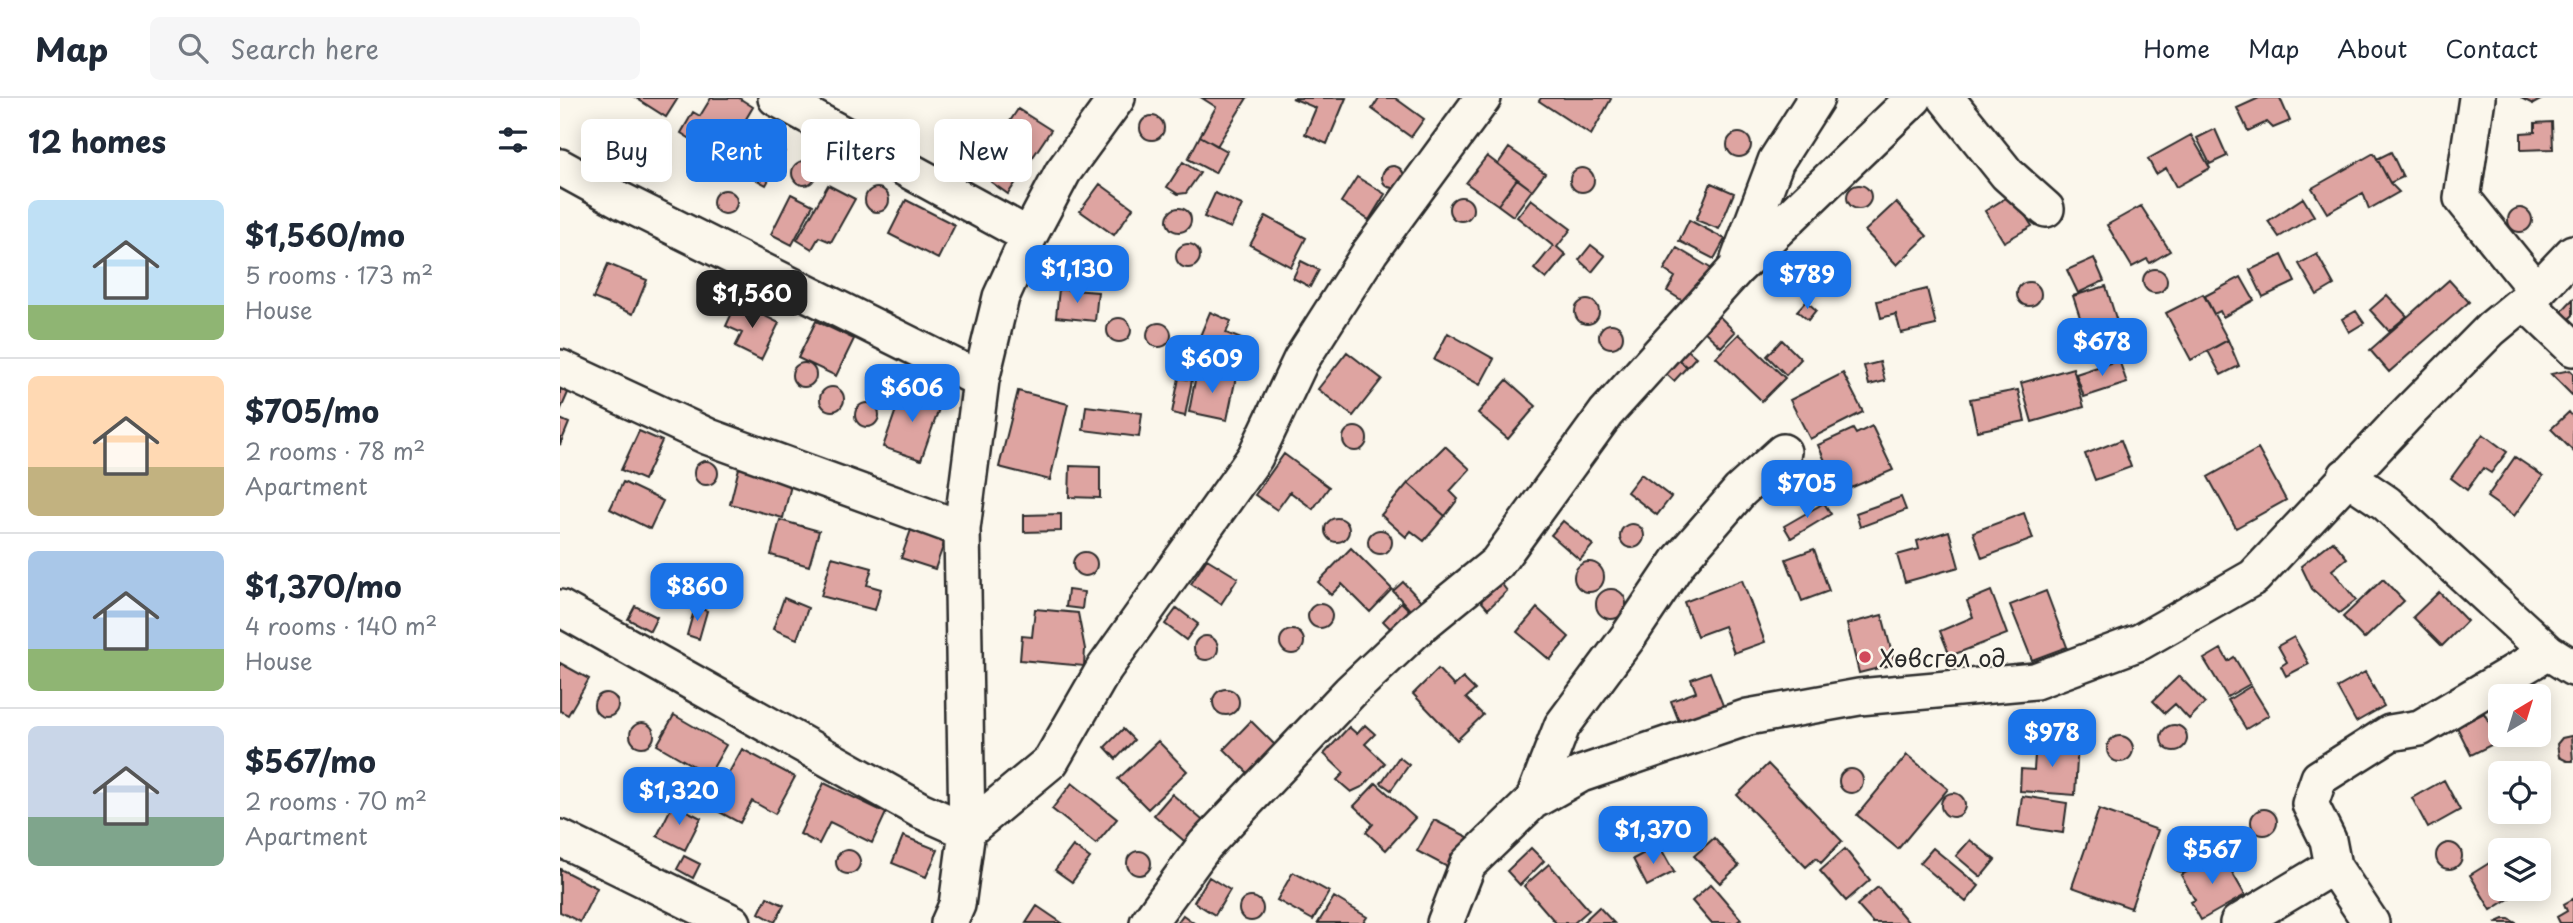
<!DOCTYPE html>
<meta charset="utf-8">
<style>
:root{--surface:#fff;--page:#f6f6f7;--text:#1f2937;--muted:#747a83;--line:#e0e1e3;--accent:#1a73e8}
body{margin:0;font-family:"Playpen Sans",sans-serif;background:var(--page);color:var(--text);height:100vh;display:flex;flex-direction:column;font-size:26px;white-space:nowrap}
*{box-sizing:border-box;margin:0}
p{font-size:23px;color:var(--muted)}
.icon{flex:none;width:38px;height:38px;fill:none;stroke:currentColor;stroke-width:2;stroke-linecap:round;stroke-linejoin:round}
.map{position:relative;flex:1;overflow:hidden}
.side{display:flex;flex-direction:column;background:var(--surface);width:560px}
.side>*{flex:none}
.hud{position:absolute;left:21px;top:21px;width:665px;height:63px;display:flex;gap:14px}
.needle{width:46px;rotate:38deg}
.tools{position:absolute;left:1928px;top:586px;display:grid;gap:14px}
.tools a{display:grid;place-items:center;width:63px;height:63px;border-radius:10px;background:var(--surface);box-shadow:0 4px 18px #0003;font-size:35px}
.price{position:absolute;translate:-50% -60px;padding:0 16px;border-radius:14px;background:var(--accent);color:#fff;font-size:23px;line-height:46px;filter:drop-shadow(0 2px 4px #0008)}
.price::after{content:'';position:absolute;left:50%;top:42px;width:21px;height:16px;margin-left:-10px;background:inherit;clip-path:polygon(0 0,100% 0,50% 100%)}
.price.active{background:#222;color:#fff}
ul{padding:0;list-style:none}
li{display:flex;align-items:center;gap:21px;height:175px;padding:0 28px}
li+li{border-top:2px solid var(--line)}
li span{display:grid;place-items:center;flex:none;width:196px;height:140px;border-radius:10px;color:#555}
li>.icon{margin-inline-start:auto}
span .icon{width:84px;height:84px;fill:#fffc;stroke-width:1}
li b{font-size:30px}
h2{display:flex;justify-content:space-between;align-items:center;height:84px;padding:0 28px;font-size:30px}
.tag{padding:0 24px;border-radius:10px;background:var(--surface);box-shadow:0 4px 18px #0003;font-size:24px;line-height:63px}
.tag.active{background:var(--accent);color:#fff}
header{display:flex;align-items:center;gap:42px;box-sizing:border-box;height:98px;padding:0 35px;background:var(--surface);border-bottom:2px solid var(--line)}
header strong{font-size:33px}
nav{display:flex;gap:38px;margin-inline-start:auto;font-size:24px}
.search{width:490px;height:63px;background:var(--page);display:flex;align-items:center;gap:18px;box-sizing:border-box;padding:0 24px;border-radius:10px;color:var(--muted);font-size:26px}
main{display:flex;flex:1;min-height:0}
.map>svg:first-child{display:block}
</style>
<header>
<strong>Map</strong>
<div class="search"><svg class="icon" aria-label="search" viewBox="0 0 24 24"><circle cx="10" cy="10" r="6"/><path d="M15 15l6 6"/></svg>Search here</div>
<nav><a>Home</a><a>Map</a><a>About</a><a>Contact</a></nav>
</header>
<main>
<section class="side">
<h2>12 homes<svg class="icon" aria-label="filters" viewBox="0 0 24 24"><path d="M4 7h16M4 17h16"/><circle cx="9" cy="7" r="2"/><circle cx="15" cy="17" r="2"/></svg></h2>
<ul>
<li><span style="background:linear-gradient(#bfe0f5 75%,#8fb573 0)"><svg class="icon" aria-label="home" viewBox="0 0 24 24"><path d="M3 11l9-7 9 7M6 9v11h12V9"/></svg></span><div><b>$1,560/mo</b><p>5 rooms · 173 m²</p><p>House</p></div></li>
<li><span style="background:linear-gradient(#ffd9b3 65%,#c2b280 0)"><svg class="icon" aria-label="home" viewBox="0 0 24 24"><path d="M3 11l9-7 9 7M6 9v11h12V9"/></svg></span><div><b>$705/mo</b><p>2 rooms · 78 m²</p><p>Apartment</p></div></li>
<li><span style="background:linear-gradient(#a9c7e8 70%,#8fb573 0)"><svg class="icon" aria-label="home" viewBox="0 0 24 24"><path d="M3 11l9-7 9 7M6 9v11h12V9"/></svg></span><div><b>$1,370/mo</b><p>4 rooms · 140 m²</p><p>House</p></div></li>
<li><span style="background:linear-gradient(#c9d6e8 65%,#7fa58c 0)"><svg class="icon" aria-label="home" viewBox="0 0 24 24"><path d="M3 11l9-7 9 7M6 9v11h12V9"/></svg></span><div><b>$567/mo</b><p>2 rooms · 70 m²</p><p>Apartment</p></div></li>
</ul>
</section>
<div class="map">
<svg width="2013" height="825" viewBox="0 0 2013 825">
<rect width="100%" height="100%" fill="#fbf7ec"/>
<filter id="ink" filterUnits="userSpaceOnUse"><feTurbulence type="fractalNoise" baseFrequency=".0143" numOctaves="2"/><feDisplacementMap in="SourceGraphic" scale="14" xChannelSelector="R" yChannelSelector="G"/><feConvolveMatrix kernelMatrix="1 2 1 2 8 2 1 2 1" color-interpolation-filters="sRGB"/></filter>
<g filter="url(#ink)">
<path fill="#dea4a1" stroke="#2b2b2b" stroke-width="2" d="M76,0H118L106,19Z
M151,0H179L193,9L170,48L150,35L142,48L121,35L133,14L140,18Z
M642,0H687L657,48L640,38L656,9Z
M786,0L767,46L745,36L756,10L732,0Z
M819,0H835L864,21L851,39L812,11Z
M981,0H1049L1051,1L1031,37L979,3Z
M1699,0H1720L1730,23L1713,30L1707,24L1688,33L1677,10Z
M1961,0H1984L1973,6Z
M458,11L491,32L448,96L431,84L441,68L427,58Z
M580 30a12 12 0 1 1 24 0a12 12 0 1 1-24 0Z
M1992,24L1993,51L1961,52V35L1975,34V25Z
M1655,31L1667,58L1650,66L1637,40Z
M190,33L225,53L206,87L171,68Z
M1167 47a12 12 0 1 1 24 0a12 12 0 1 1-24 0Z
M1631,37L1650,70L1616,89L1606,70L1596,76L1588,61Z
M640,38L667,53L655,75L628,61Z
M949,50L985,75L972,92L938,66Z
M1831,54L1843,79L1830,85L1817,61Z
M1814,55L1830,85L1839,94L1809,111L1803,95L1767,115L1752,90Z
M927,58L957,81L938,107L906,85Z
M232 75a12 12 0 1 1 24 0a12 12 0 1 1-24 0Z
M623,64L640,75L626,95L618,96L607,89Z
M822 79a11 11 0 1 1 22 0a11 11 0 1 1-22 0Z
M1010 82a12 12 0 1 1 24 0a12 12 0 1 1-24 0Z
M797,79L825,96L809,122L781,104Z
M957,81L972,92L953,118L938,107Z
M1151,85L1174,95L1159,131L1136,122Z
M540,86L573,110L554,137L520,113Z
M1287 99a12 12 0 1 1 24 0a12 12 0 1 1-24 0Z
M268,87L295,101L271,144L259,139L252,151L237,142Z
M305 102a12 12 0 1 1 24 0a12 12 0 1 1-24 0Z
M153 104a12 12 0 1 1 24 0a12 12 0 1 1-24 0Z
M655,95L682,107L671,130L644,119Z
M231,96L253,107L232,147L211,136Z
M1452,96L1472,128L1444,144L1425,113Z
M889 111a12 12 0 1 1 24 0a12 12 0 1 1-24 0Z
M1743,100L1754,118L1719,139L1708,123Z
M971,101L1011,131L997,149L1006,157L986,181L974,171L993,148L957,119Z
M346,102L395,127L378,161L329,136Z
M1336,104L1367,138L1337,167L1305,133Z
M1581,108L1610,153L1590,165L1587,161L1572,169L1547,127Z
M1948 122a12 12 0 1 1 24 0a12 12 0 1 1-24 0Z
M607 122a12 12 0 1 1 24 0a12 12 0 1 1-24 0Z
M706,118L746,140L731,169L690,147Z
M1129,122L1165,141L1154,161L1119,143Z
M616 158a12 12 0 1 1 24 0a12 12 0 1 1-24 0Z
M1031,147L1045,158L1032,174L1019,162Z
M1117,150L1152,171L1131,208L1107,193L1115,179L1104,172Z
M1757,156L1774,187L1757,197L1739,166Z
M1722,157L1735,184L1703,199L1690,172Z
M1534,160L1544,183L1518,195L1507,172Z
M741,163L759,172L750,189L733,180Z
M1261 178a12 12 0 1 1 24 0a12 12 0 1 1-24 0Z
M48,166L87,182L73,216L33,200Z
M1583 183a12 12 0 1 1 24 0a12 12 0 1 1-24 0Z
M1681,179L1694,202L1663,219L1660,213L1654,216L1645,198Z
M1889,182L1909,204L1829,274L1810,252Z
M1457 196a12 12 0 1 1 24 0a12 12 0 1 1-24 0Z
M1546,188L1562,240L1530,250L1513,198Z
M499,191L538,194L535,223L496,219Z
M1367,191L1376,227L1341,235L1336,216L1321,220L1317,203Z
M1643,196L1668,242L1631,262L1606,215Z
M1827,197L1847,218L1829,233L1810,212Z
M2013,201V217L2006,224L1998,217Z
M1015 214a12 12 0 1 1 24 0a12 12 0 1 1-24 0Z
M1246,203L1256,212L1248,222L1237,213Z
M177,204L219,225L201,262L175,249L182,235L166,228Z
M1796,213L1804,225L1789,234L1782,221Z
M650,214L671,223L666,235L684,242L674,266L635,250Z
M1157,216L1175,234L1161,249L1142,231Z
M547 232a12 12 0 1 1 24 0a12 12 0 1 1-24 0Z
M256,223L294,241L276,278L238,260Z
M587 237a12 12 0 1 1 24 0a12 12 0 1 1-24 0Z
M1039 238a12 12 0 1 1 24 0a12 12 0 1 1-24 0Z
M888,235L934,261L920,287L874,262Z
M1179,236L1225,280L1202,303L1156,259Z
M1222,242L1241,261L1226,277L1207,258Z
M1668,242L1679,268L1661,277L1648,253Z
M1123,248L1136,259L1127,269L1114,258Z
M787,254L822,281L793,318L758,291Z
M1115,259L1127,269L1114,283L1103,273Z
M1559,262L1567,285L1524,299L1516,276Z
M1320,264L1325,283L1309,287L1304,268Z
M232 277a12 12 0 1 1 24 0a12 12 0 1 1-24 0Z
M1513,270L1524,309L1472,324L1461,285Z
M637,272L676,279L667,322L629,314Z
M2010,272L2013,275V298L1991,276Z
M1283,275L1303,314L1250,341L1230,302Z
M619,280L632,282L625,318L612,315Z
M947,282L976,308L948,341L918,315Z
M0,283L11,288L0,313Z
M260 301a12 12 0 1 1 24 0a12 12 0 1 1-24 0Z
M344,289L382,302L361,362L323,349Z
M1458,292L1465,323L1417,333L1410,301Z
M458,293L508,306L490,382L439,369Z
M295 317a12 12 0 1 1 24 0a12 12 0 1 1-24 0Z
M526,308L582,315L579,339L523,332Z
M2009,314L2013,319V353L1991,331Z
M0,321L9,325L0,347Z
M1312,328L1333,372L1279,395L1258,347L1293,331L1296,336Z
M783 341a12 12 0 1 1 24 0a12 12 0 1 1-24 0Z
M79,333L102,343L84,382L61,372Z
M1923,336L1947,354L1931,375L1923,370L1907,392L1891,380Z
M1561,342L1571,369L1535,382L1525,356Z
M885,348L910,371L890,393L898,401L885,418L848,385Z
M1698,351L1726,402L1676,430L1648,379Z
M724,356L769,389L753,411L730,394L717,412L695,397Z
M1955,359L1983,378L1954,418L1927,399Z
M134 375a12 12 0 1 1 24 0a12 12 0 1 1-24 0Z
M510,368L540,369V400L509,399Z
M179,370L232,383L223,420L170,406Z
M1081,376L1111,399L1097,417L1067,394Z
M63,384L103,403L90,431L50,411Z
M848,385L885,418L864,443L851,433L846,439L821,417Z
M1341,399L1346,412L1300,429L1296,415Z
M1264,405L1271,416L1231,440L1224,428Z
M1464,415L1473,441L1422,460L1413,434Z
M501,416V433L464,434V417Z
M765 432a12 12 0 1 1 24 0a12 12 0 1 1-24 0Z
M220,422L259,433L249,468L211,457Z
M1003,423L1033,447L1020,462L991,437Z
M1060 438a12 12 0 1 1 24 0a12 12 0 1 1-24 0Z
M352,429L386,440L375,471L341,460Z
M808 444a12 12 0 1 1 24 0a12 12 0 1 1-24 0Z
M1389,433L1399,469L1345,484L1337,457L1359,451L1357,443Z
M1773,443L1787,460L1772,472L1796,502L1779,515L1752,491L1741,468Z
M791,450L832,491L810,514L782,486L771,497L758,484Z
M1254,451L1269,493L1242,503L1226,461Z
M513 466a12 12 0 1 1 24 0a12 12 0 1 1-24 0Z
M272,459L312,470L307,487L321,491L315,512L261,498Z
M647,461L678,480L661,506L631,486Z
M1014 479a15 15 0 1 1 30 0a15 15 0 1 1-30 0Z
M1823,481L1844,503L1804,541L1783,519Z
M1182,482L1205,544L1174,555L1164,528L1137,538L1124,504Z
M843,484L863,505L853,515L833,493Z
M941,485L947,493L928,511L921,503Z
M1036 506a15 15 0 1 1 30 0a15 15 0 1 1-30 0Z
M508,492L524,494L522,511L506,509Z
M1431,493L1447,536L1390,558L1380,533L1413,519L1407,503Z
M1486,493L1507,549L1472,562L1450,507Z
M1879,494L1907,523L1882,548L1853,519Z
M224,500L248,510L237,541L213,531Z
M841,504L851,514L833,533L823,523Z
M748 518a12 12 0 1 1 24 0a12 12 0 1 1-24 0Z
M75,508L97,519L90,533L68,521Z
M135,509L147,513L139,541L127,537Z
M617,510L638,526L626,542L605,526Z
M977,510L1009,539L990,562L957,534Z
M475,511L518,515L525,551L524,568L460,562L462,538L472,539Z
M1322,517L1335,566L1299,575L1287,526Z
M720 544a12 12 0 1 1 24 0a12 12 0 1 1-24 0Z
M634 550a12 12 0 1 1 24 0a12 12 0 1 1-24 0Z
M1734,539L1749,566L1726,578L1721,568L1727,564L1718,548Z
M1661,551L1668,563L1674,559L1690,586L1667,599L1644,561Z
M0,565L29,581L8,617L0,613Z
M878,571L894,588L903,580L915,592L906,600L923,617L897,642L853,596Z
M1150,574L1164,610L1120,626L1111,603L1136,594L1131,581Z
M1805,574L1824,608L1796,624L1777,590Z
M1619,578L1645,605L1629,621L1615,606L1605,615L1593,603Z
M1691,588L1709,617L1686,631L1668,602Z
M653 604a13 13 0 1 1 26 0a13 13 0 1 1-26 0Z
M34 607a12 12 0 1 1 24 0a12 12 0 1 1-24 0Z
M1924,615L1939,643L1911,657L1897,629Z
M114,617L166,647L149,677L97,647Z
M691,623L717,649L690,677L664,651Z
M70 637a12 12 0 1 1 24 0a12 12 0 1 1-24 0Z
M805,627L815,636L805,646L825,665L804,688L791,694L777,682L784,675L764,656L789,629L797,636Z
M1601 640a13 13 0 1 1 26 0a13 13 0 1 1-26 0Z
M563,631L574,642L556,661L545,649Z
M2011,638L2013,663H2007L1999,659L1997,646L2002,640Z
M1547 651a13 13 0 1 1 26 0a13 13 0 1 1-26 0Z
M1476,641L1518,644L1515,697L1460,693L1461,671L1474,672Z
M598,643L627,673L588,711L558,681Z
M182,651L235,679L215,716L192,703L180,725L150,709Z
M1347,657L1388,691L1338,751L1297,717Z
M839,659L849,667L831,692L821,685Z
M1208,666L1282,743L1261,765L1256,760L1246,769L1177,697Z
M1279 683a12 12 0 1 1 24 0a12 12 0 1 1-24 0Z
M1884,682L1900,712L1868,730L1852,700Z
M264,685L326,715L312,745L270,724L259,746L240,736Z
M512,685L557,721L536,746L492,711Z
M816,685L855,720L826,752L806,734L813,726L794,708Z
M1381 707a12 12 0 1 1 24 0a12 12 0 1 1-24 0Z
M612,696L648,727L630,748L594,717Z
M1462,698L1507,705L1503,735L1458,728Z
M113,706L141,720L125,752L97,738Z
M1539,711L1598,732L1571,810L1512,789Z
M1691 724a13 13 0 1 1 26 0a13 13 0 1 1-26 0Z
M874,722L910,740L893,772L857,753Z
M343,738L378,752L366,779L332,765Z
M1154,740L1179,768L1160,785L1134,758Z
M1410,742L1435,762L1421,779L1396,758Z
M1876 758a13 13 0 1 1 26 0a13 13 0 1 1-26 0Z
M1099,747L1114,774L1087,788L1073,761Z
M513,748L530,760L512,784L495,772Z
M1610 761a13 13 0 1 1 26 0a13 13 0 1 1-26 0Z
M971,750L984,763L960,787L947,773Z
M1373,750L1419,788L1406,804L1360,765Z
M1285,751L1310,782L1286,803L1260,773Z
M276 764a12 12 0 1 1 24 0a12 12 0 1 1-24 0Z
M567 765a12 12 0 1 1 24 0a12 12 0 1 1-24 0Z
M1661,755L1685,797L1641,822L1631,804L1635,802L1621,777Z
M124,758L140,766L133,780L117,771Z
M1934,762L1941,773V791H1951L1955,797L1931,812L1910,777Z
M989,766L1029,812L1014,825H996L964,788Z
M0,771L37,790L20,824L0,814Z
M733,774L769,794L753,822L717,802Z
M649,779L670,792L655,817L634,804Z
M1151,786L1181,821L1176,825H1151L1132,803Z
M1318,789L1349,825H1313L1297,807Z
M207,799L224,807L215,824L199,815Z
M774,799L807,819L803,825H758Z
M679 811a12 12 0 1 1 24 0a12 12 0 1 1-24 0Z
M2013,801V825H2000L1997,819L2007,813L2004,806Z
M477,808L502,825H466Z
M1039,809L1054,825H1022Z
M623,817L634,825H617Z
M1944,821H1949L1956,825H1935Z"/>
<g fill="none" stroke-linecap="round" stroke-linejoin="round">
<g stroke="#2b2b2b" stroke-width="40">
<path id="minor" d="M216,0L469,138
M1386,0L1447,76L1486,111
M1917,0L1902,100L1977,193
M0,69L62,103L421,282
M1179,161L1216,63L1256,0
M1965,204L2013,250
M0,270L149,339L402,431
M1786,378L1826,405L1988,554L2013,570
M0,510L360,712L407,733L491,663L544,571L695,359L741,262L810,154L923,0
M973,703L1002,628L1068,539L1119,463L1180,393L1223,354
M0,740L173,825
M1773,768L1768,742L1750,706L1759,680L1830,635L1860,630L1988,554
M389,825L397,807L407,733L402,431L421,282L441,199L469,138L503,74L557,0
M588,825L645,747L790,594L861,527L937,465L1046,315L1176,171L1354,0
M885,825L908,766L973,703L1021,676L1188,619L1299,599L1475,583L1580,544L1694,479L1844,319L1931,231L1977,193L2013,155
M1678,825L1773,768L1811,825"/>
</g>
<use href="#minor" stroke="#fbf7ec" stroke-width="35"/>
</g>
</g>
<circle fill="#d1495b" stroke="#fbf7ec" stroke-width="2.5" cx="1305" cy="559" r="7"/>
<g text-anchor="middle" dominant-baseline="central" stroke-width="5" stroke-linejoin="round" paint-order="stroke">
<g font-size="24" fill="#2b2b2b" stroke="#fbf7ec" text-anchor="start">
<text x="1319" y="559">Хөвсгөл од</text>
</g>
</g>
</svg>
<div class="tools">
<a><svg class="needle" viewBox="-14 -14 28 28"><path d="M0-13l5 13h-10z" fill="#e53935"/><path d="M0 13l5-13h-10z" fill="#747a83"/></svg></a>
<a><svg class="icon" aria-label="locate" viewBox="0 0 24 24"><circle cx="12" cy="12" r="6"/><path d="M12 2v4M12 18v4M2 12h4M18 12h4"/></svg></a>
<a><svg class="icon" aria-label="layers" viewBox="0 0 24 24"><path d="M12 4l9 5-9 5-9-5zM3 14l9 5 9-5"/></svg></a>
</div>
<b class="price" style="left:517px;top:207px">$1,130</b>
<b class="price" style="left:1247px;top:213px">$789</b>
<b class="price active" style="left:192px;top:232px">$1,560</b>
<b class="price" style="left:1542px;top:280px">$678</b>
<b class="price" style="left:652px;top:297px">$609</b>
<b class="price" style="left:352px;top:326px">$606</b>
<b class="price" style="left:1247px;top:422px">$705</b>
<b class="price" style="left:137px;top:525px">$860</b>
<b class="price" style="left:1492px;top:671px">$978</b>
<b class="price" style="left:119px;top:729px">$1,320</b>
<b class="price" style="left:1093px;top:768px">$1,370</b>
<b class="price" style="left:1652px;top:788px">$567</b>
<div class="hud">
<a class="tag">Buy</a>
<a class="tag active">Rent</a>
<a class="tag">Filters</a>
<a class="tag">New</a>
</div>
</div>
</main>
